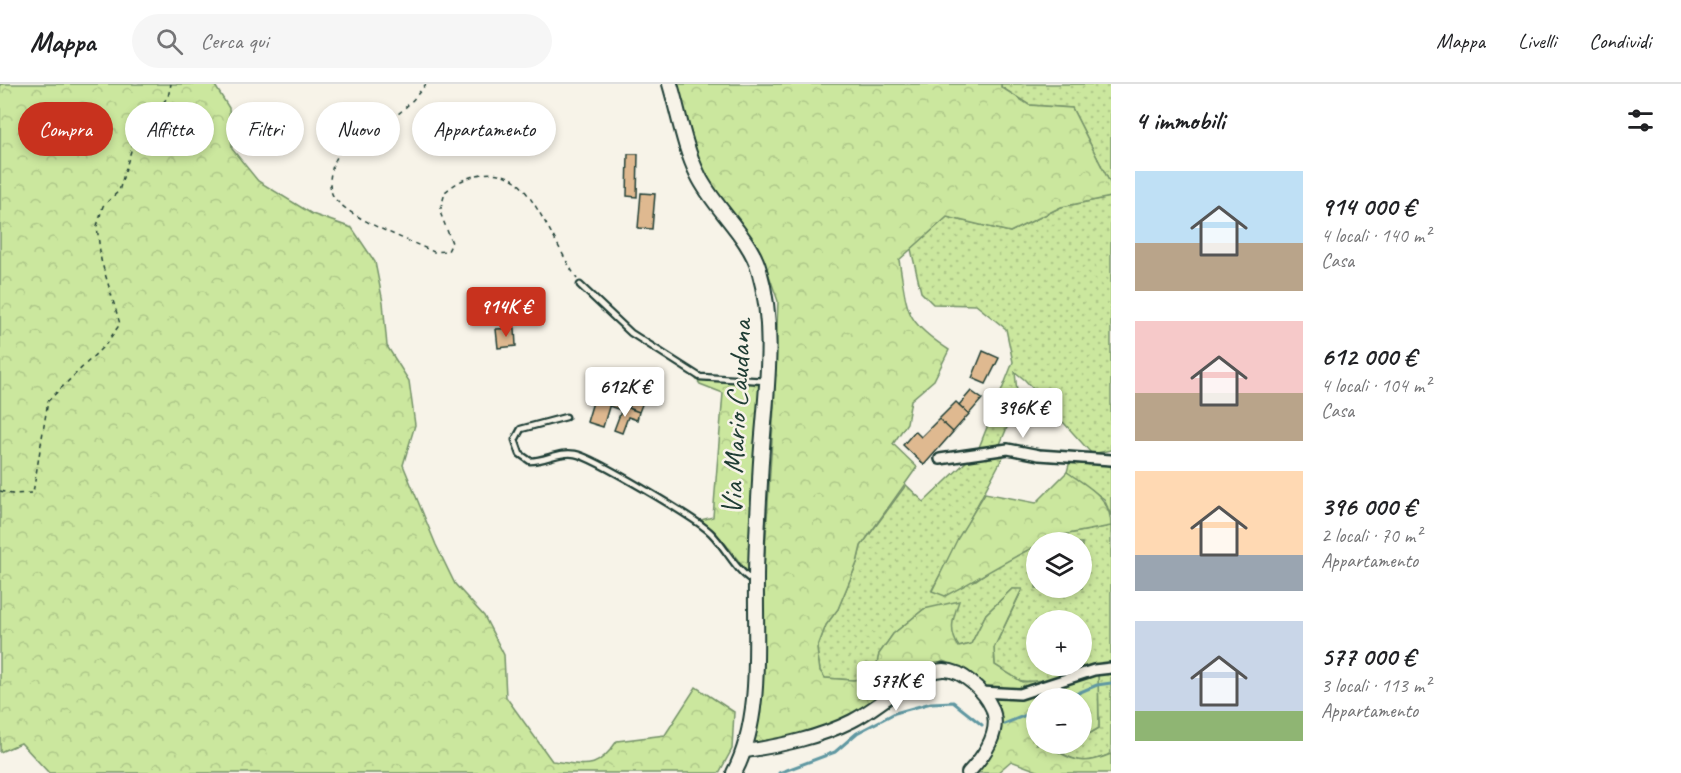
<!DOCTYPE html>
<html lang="it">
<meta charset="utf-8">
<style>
:root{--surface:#fff;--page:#f6f6f6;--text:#202124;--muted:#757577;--line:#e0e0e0;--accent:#c8321e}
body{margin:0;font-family:Caveat,sans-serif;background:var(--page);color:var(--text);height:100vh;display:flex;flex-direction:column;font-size:22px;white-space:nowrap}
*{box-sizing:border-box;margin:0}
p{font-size:20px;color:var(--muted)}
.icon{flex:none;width:33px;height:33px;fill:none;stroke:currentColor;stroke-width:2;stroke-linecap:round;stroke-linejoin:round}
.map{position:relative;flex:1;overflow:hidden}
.panel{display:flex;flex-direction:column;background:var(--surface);width:570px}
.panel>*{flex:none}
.top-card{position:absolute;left:18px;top:18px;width:570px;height:54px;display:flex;gap:12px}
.tools{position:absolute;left:1026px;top:448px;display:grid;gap:12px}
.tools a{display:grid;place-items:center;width:66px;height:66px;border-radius:50%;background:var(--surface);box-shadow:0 3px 9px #0003;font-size:30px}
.price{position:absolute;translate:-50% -51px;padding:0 14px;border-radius:6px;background:#fff;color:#222;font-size:20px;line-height:39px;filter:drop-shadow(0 2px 3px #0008)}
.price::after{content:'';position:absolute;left:50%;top:36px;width:18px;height:14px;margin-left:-9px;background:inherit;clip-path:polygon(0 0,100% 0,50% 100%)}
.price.current{background:var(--accent);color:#fff}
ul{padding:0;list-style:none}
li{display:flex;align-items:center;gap:18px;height:150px;padding:0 24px}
li span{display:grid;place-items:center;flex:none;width:168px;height:120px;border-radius:0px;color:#555}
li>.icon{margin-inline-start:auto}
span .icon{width:72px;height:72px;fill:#fffc;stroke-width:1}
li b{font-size:26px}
h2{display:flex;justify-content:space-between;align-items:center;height:72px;padding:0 24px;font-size:26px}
.chip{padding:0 21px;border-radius:27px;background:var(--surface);box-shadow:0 3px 9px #0003;font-size:21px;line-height:54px}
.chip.current{background:var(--accent);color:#fff}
header{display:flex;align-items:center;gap:36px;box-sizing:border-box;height:84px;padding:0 30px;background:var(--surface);border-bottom:2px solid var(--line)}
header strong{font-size:28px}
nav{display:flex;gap:33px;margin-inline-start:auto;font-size:21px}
.search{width:420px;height:54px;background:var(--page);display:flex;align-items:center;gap:15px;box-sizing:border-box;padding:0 21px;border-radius:33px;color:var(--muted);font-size:22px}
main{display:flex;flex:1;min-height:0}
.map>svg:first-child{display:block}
</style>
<header>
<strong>Mappa</strong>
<div class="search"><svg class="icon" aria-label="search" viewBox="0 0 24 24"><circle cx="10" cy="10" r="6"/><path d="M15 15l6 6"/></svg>Cerca qui</div>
<nav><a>Mappa</a><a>Livelli</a><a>Condividi</a></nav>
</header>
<main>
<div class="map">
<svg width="1111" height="689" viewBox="0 0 1111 689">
<defs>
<pattern id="grass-dots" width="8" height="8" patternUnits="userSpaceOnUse" patternTransform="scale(1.5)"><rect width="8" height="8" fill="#cbe79e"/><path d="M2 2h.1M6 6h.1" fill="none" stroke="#aec789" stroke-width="1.8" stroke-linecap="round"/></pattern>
<pattern id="forest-crowns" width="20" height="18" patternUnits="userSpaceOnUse" patternTransform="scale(1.5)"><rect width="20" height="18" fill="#cbe79e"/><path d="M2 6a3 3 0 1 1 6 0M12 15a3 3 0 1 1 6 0" fill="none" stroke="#aec789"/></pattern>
</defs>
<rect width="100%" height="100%" fill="#f7f3e8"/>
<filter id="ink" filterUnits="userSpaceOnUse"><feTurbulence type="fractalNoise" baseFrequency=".0167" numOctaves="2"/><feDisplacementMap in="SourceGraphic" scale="12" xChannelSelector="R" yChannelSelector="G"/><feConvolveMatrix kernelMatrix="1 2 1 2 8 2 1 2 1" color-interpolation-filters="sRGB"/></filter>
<g filter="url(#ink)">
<path fill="url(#grass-dots)" stroke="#759269" stroke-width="1.5" fill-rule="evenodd" d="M1001,0H1111V101L1072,24L1029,21L1001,3Z
M1111,113V366L1092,370L1025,296L1015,288L1018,318L1000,360L978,366L1013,278L1006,245L976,221L933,220L921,208L911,165L947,133L1010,148L1061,123Z
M1005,369L932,506L976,496L1000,479L1036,462V504H1082V459H1042L1057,452L1111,442V580C1084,587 1051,601 1023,597C1012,596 1003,587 995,581L994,564L1022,506L1012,505L986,530L971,560L958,563L952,553V537L924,525L893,550L879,570L875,593L853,596L825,594L820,587L817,565L826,541L838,525L857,479L861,462L906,401L924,418L969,375ZM1036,537H1082V582H1036Z
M1070,377L1111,378V432L1104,415L1067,388Z
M1111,589V670C1086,680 1081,681 1057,667L1070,660H1082V654L1099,644L1098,590Z"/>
<path fill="url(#forest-crowns)" stroke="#759269" stroke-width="1.5" d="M0,0H214L229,24L232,65L258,97L312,130L352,144L375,178L383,218L387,262L409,297L415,341L403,381L436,461L455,500L484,532L504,571L506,613L552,677C586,681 596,688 617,657L665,651L696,603L734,628L732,665L719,689H49L21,659L0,668Z
M676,0H1001V3L1029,21L1072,24L1111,101V113L1061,123L1010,148L947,133L899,176C908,228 903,236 949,266L934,296L911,316L907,339L893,360L917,383L861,462L857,479L838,525L826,541L817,565L820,587L825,594L853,596L874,593L879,570L893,550L924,525L959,517C953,534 948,547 959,563L971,560L986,530L1012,505H1022L994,564L995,581L1022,598L1055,595L1019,605L982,603L961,584L943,577L818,648L753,660L774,323L778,217L764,177L703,88Z
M696,295L761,300L749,490L723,457L701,436L713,433L723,309L700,300Z
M1067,388C1088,403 1111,413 1111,442L1057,452L1036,459V462C1005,477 976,496 945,512L932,507L958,454L985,409L1036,419Z
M1098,590L1099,644L1082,654V615H1036V660H1070L1057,667C1078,680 1089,679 1111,670V689H1043L1011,677L997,689H972L1000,644L989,612L1021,615Z"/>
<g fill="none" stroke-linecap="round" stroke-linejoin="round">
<path stroke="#6098a2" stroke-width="3" d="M1064,615L1097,601L1111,599
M1004,640L1036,627
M779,689L835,668L857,649L895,629L931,619L953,618L982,641"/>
</g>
<path fill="#dfb990" stroke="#1f3d34" stroke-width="1.5" d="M263,18L272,24L267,32L258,27Z
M628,70H638L637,113L627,112Z
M641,109L655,110L652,145L638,144Z
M515,244L516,262L498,264L496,245Z
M983,267L999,274L986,300L972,294Z
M599,298L615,303L603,343L587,338Z
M971,307L982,315L969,330L959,321Z
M635,309L645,313L639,328L629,324Z
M612,313L631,319L629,324L623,322L621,326L609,322Z
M956,318L969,330L953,348L939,335Z
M623,322L639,328L637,336L628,333L622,349L614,346Z
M939,335L953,348L924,381L903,361L915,347L921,353Z"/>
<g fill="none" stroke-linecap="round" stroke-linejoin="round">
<g stroke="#1f3d34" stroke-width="9">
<path id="service" d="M580,201L631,249L700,293L766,297
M566,333L521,345L515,356L520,370L530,377C546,377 559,367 575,370C593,373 697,435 711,449C726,464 735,486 753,497"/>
</g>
<g stroke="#1f3d34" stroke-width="14">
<path id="minor" d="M940,375L1008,365L1039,371L1111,376
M981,608L1020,610L1094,586L1111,584"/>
</g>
<g stroke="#1f3d34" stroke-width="16">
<path id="tertiary" d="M746,667C783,661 818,654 852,637C879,624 915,587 943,586C962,585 985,608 992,624C1002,648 984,672 968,689"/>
</g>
<g stroke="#1f3d34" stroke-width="18">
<path id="secondary" d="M670,0C679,30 684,63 698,91C713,123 750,153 759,186C779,254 762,328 760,398C758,431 756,464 756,497C755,558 763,634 734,689"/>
</g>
<path stroke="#1f3d34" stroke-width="1.5" stroke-dasharray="4.5 4.5" stroke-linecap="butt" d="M426,0C414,15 403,28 387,38C373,47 354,53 343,65C332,76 324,103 336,116C357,138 406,155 434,168L448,167L452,159L440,128L445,108C463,92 492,82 514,96C534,110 562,172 577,195
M0,407L12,410L33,409L48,317L106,260L120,240L101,176L97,142L103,122L119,107L136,50L168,13L171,0"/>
<use href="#service" stroke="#f7f3e8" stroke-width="4.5"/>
<use href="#minor" stroke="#f7f3e8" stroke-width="9"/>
<use href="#tertiary" stroke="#f7f3e8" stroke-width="12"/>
<use href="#secondary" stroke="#f7f3e8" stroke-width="14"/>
</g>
</g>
<g text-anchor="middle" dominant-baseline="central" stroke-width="5" stroke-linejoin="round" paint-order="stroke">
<g font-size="30" fill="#1f3d34" stroke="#f7f3e8">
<text transform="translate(736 333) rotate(-87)">Via Mario Caudana</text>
</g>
</g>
</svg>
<div class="tools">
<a><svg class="icon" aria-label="layers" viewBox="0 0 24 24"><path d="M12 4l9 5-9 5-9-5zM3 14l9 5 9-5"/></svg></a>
<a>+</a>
<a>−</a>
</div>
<b class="price current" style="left:506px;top:254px">914K €</b>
<b class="price" style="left:625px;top:334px">612K €</b>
<b class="price" style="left:1023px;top:355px">396K €</b>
<b class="price" style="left:896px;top:628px">577K €</b>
<div class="top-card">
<a class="chip current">Compra</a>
<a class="chip">Affitta</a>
<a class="chip">Filtri</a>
<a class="chip">Nuovo</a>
<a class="chip">Appartamento</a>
</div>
</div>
<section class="panel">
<h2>4 immobili<svg class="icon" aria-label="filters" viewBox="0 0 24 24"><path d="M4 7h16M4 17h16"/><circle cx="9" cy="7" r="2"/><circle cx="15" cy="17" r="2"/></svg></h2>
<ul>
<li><span style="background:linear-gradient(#bfe0f5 60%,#b9a48a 0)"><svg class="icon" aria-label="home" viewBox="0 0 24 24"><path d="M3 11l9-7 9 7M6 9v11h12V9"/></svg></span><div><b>914 000 €</b><p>4 locali · 140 m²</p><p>Casa</p></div></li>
<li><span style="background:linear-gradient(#f6c9c9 60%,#b9a48a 0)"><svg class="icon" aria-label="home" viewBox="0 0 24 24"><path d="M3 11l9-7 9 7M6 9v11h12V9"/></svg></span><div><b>612 000 €</b><p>4 locali · 104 m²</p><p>Casa</p></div></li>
<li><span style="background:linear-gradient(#ffd9b3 70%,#9aa5b1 0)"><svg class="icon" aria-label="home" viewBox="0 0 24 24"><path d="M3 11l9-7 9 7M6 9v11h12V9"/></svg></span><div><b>396 000 €</b><p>2 locali · 70 m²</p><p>Appartamento</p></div></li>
<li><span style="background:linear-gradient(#c9d6e8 75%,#8fb573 0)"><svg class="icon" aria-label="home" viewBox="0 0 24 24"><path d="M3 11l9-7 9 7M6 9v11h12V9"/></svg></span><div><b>577 000 €</b><p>3 locali · 113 m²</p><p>Appartamento</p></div></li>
</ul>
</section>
</main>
